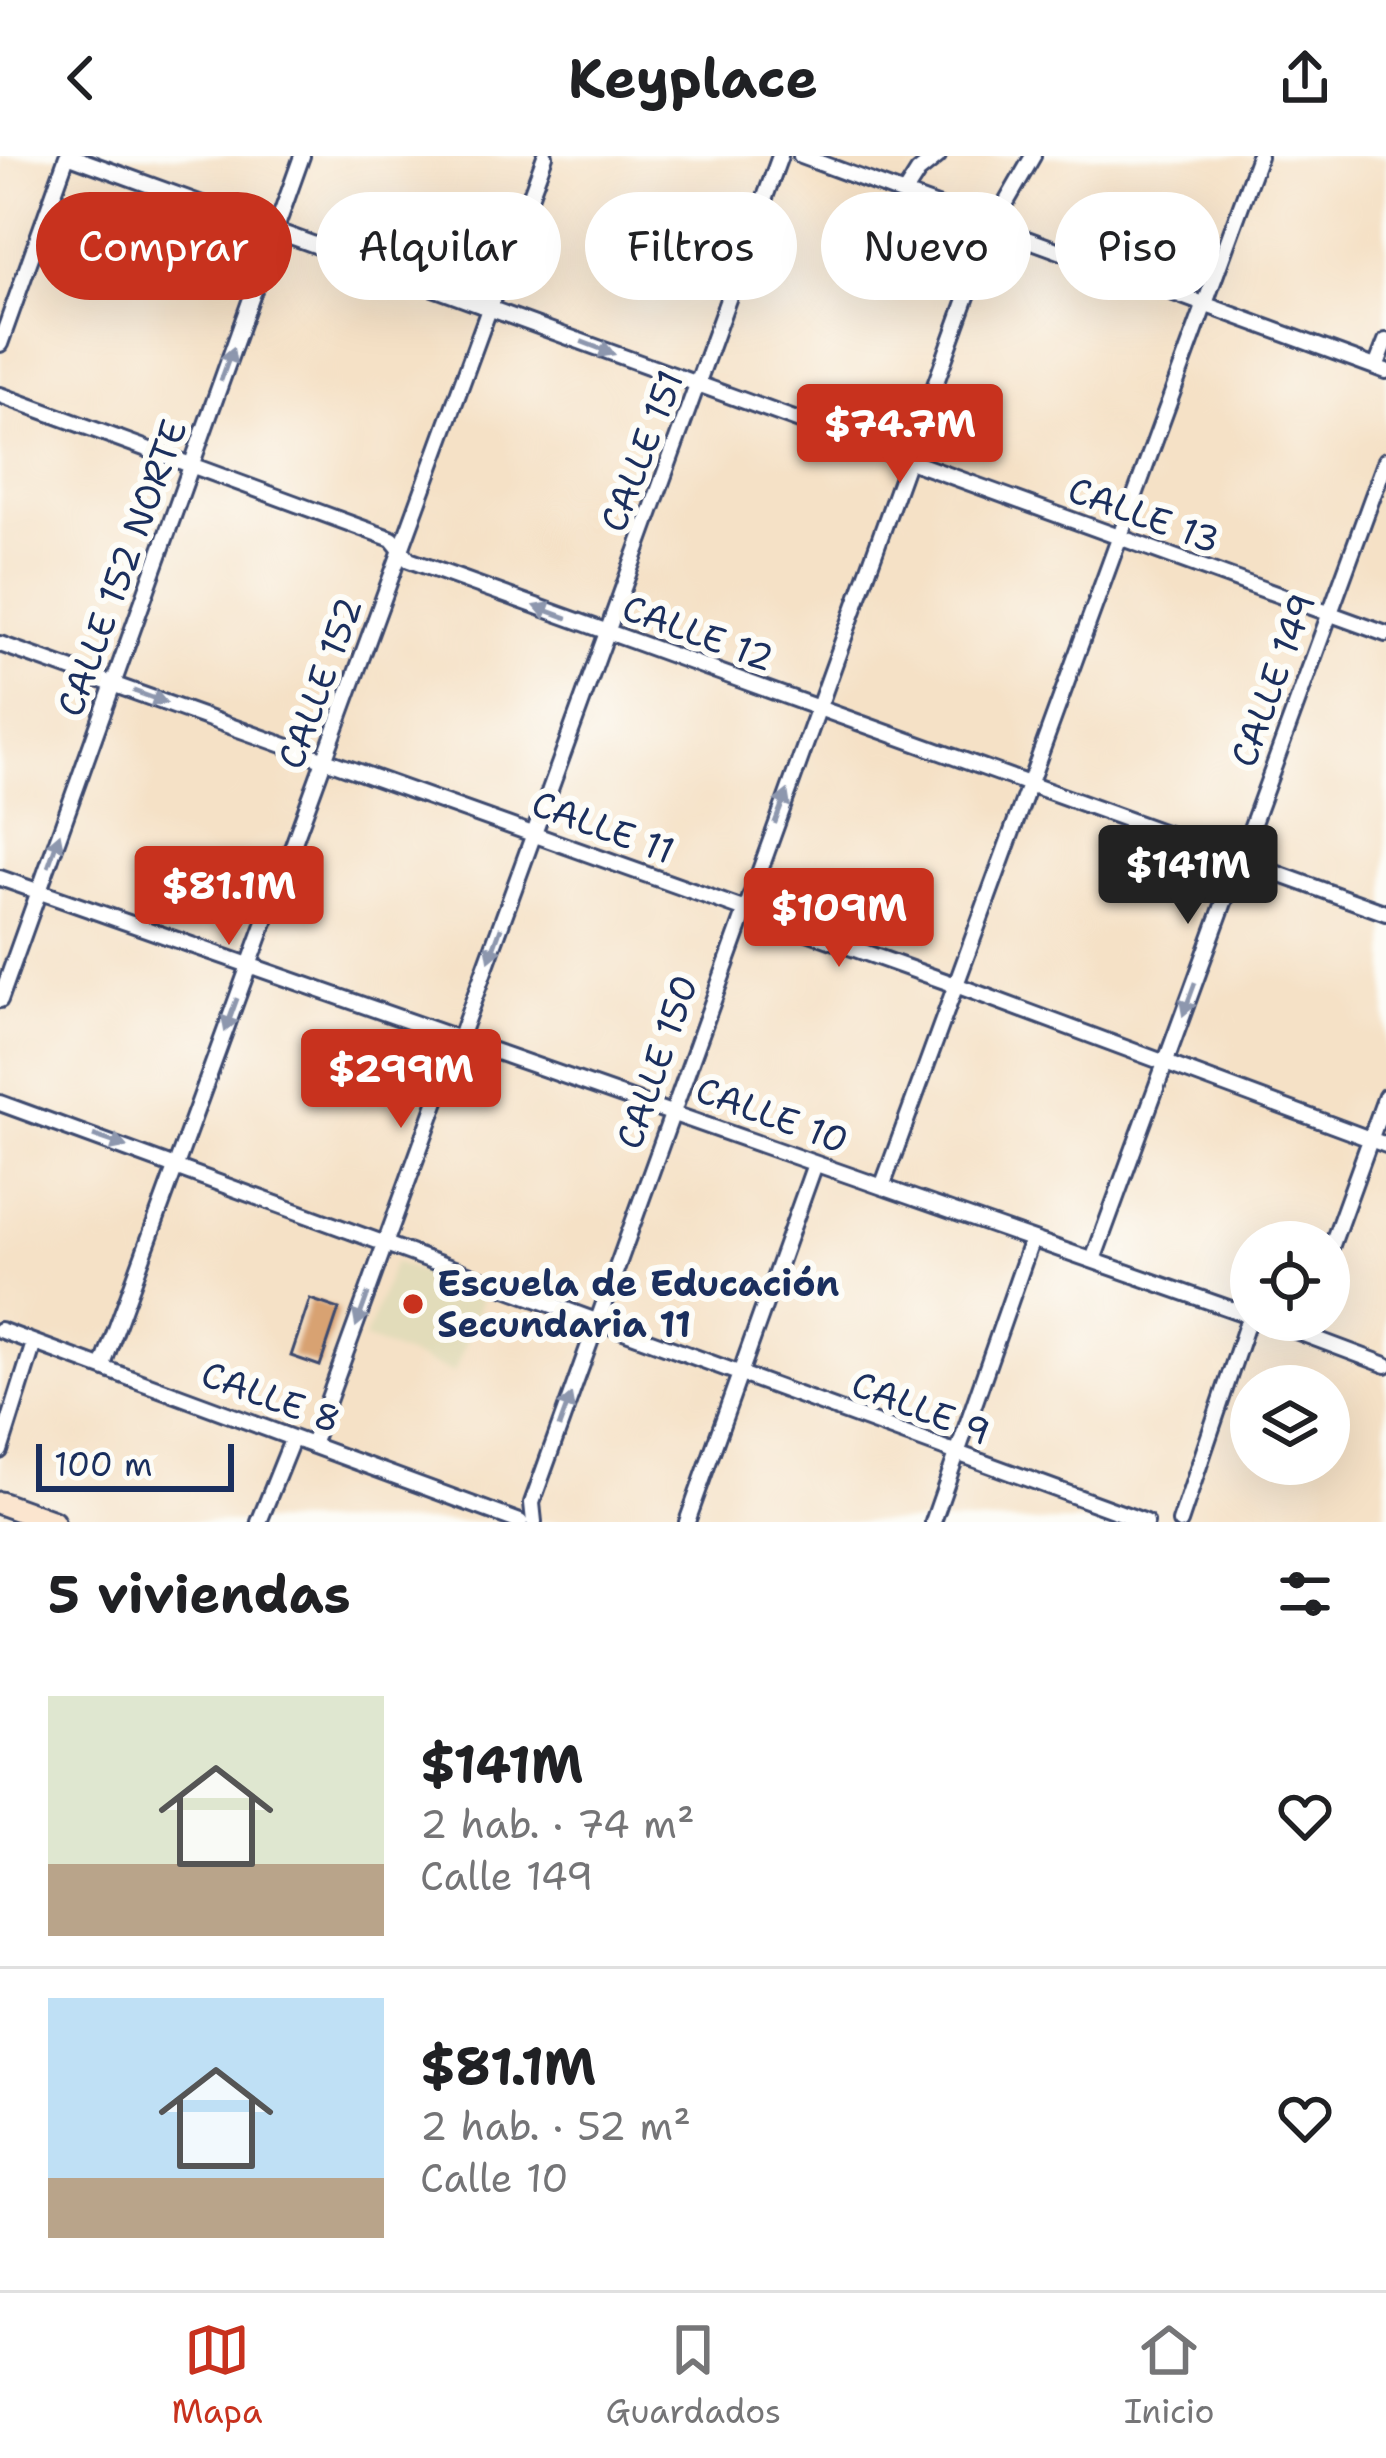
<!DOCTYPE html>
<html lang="es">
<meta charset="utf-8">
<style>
:root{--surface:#fff;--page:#f2f2f2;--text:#202124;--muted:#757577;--line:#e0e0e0;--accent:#c8321e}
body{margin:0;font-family:"Shantell Sans",sans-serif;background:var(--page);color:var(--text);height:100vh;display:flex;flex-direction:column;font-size:45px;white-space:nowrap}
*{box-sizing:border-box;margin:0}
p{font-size:39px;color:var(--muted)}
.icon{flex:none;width:66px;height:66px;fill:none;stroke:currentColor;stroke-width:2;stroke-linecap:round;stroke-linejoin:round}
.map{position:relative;height:1366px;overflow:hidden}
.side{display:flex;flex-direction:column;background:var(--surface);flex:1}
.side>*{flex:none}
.top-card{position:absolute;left:36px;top:36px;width:1314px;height:108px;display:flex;gap:24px}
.controls{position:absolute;left:1230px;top:1065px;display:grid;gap:24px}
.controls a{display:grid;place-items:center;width:120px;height:120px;border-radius:50%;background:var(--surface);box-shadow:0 12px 48px #0002;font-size:60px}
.scale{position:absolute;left:36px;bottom:30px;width:198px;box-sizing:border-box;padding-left:12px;border:6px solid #1b2f5e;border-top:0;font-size:33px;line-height:42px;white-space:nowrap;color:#1b2f5e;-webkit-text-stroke:9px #fdfcf7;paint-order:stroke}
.price{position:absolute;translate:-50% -102px;padding:0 27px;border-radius:12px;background:var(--accent);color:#fff;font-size:39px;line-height:78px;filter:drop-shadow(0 3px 6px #0008)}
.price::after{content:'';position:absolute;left:50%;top:72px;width:36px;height:27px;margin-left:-18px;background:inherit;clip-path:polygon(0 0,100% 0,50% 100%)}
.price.current{background:#222;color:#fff}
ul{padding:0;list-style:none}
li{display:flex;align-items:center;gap:36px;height:300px;padding:0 48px}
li+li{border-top:3px solid var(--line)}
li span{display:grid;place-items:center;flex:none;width:336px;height:240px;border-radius:0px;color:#555}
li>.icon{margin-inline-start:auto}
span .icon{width:144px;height:144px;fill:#fffc;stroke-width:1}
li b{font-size:51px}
h2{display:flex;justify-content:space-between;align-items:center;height:144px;padding:0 48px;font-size:51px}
.pill{padding:0 42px;border-radius:54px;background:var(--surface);box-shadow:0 12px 48px #0002;font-size:42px;line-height:108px}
.pill.current{background:var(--accent);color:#fff}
header{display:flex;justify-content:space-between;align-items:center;height:156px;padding:0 48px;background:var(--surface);font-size:54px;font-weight:700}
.tab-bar{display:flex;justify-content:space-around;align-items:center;height:168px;border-top:3px solid var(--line);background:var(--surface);font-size:33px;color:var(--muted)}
.tab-bar a{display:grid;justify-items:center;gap:6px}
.tab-bar .current{color:var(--accent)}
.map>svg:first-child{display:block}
</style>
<header><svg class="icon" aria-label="back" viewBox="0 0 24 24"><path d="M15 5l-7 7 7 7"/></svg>Keyplace<svg class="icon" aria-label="share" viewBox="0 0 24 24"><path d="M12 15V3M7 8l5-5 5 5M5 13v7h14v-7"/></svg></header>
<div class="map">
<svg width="1386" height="1366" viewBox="0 0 1386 1366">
<rect width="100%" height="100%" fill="#fdfcf7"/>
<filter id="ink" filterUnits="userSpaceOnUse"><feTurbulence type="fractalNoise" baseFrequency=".00833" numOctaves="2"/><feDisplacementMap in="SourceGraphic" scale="24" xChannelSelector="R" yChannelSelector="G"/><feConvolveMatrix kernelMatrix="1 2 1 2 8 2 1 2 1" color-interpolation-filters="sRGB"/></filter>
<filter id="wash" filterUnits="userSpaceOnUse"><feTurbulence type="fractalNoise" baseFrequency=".004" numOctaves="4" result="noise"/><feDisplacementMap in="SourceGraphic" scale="48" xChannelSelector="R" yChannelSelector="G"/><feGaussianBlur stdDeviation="2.7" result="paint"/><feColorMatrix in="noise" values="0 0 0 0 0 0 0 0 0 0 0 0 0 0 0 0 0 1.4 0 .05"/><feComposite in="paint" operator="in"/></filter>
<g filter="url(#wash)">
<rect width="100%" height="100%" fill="#f5e1c6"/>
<path fill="#e2dcba" d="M394,1106L483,1140L454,1217L365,1183Z"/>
<g id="blocks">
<path fill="#d8a272" d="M310,1143L339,1153L320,1210L291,1200Z"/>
</g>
</g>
<g filter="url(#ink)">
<use href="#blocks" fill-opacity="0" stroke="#3c4a6e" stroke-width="3"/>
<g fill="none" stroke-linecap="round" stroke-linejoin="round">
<g stroke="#3c4a6e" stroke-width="20">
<path id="minor" d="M70,0L1386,478
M801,0L1386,215
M904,38L918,16L938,0
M0,188L67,0
M1376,211L1386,185
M0,239L392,383L409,404L1386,757
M0,488L953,828L1386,989
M0,722L1251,1160
M0,844L302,0
M0,947L1146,1366
M882,1031L1259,0
M1329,1097L1386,940
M1093,1104L1386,304
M1266,1164L1386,1209
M0,1174L520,1366
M103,1209L545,0
M312,1289L780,0
M0,1295L34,1187
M259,1366L292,1284
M534,1366L532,1347L992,71L1033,0
M687,1366L815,1008
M933,1366L1031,1086
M1180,1366L1250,1159"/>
</g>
<g stroke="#3c4a6e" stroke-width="27">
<path id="secondary" d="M0,1347L53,1366"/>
</g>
<use href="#minor" stroke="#fff" stroke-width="14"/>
<use href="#secondary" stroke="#fbe5cf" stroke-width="21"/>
</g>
<defs><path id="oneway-solid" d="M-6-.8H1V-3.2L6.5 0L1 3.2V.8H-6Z" transform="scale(3)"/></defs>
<g fill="#8d97ae">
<use href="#oneway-solid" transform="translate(598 192) rotate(21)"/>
<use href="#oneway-solid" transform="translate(227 208) rotate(-70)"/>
<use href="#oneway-solid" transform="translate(551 456) rotate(-160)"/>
<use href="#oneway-solid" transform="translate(150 541) rotate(20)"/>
<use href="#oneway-solid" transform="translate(781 651) rotate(-69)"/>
<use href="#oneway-solid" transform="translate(54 694) rotate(-71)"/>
<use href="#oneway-solid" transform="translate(495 788) rotate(110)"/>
<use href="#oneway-solid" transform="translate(1189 843) rotate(110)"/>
<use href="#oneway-solid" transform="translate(231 859) rotate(110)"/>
<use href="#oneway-solid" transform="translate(110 985) rotate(19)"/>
<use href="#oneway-solid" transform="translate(362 1154) rotate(110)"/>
<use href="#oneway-solid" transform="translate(565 1255) rotate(-70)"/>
</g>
</g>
<circle fill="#c8321e" stroke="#fdfcf7" stroke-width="4.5" cx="413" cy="1148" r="12"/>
<g text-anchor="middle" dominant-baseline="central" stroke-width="12" stroke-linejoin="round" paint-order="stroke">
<g font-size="36" fill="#1b2f5e" stroke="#fdfcf7">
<text transform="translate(642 295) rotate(-69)">CALLE 151</text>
<text transform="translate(1144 359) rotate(20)">CALLE 13</text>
<text transform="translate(122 412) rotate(-70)">CALLE 152 NORTE</text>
<text transform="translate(698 477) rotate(20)">CALLE 12</text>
<text transform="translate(1273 524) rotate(-70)">CALLE 149</text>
<text transform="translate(320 527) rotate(-70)">CALLE 152</text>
<text transform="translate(603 671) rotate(20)">CALLE 11</text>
<text transform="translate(657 906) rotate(-71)">CALLE 150</text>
<text transform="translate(772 959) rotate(20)">CALLE 10</text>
<text transform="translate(271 1241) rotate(20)">CALLE 8</text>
<text transform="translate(921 1252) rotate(21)">CALLE 9</text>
</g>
<g font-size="36" font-weight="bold" fill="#1b2f5e" stroke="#fdfcf7" text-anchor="start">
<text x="437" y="1127">Escuela de Educación<tspan x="437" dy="41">Secundaria 11</tspan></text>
</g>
</g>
</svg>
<div class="controls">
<a><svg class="icon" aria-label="locate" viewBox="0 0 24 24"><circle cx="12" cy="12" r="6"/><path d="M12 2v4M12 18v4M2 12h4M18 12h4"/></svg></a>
<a><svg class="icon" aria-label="layers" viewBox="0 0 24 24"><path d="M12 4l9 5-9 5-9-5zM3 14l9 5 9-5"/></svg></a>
</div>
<div class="scale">100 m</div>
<b class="price" style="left:900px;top:330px">$74.7M</b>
<b class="price current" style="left:1188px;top:771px">$141M</b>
<b class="price" style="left:229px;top:792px">$81.1M</b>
<b class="price" style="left:839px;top:814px">$109M</b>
<b class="price" style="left:401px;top:975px">$299M</b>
<div class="top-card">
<a class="pill current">Comprar</a>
<a class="pill">Alquilar</a>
<a class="pill">Filtros</a>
<a class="pill">Nuevo</a>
<a class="pill">Piso</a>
</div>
</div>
<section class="side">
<h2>5 viviendas<svg class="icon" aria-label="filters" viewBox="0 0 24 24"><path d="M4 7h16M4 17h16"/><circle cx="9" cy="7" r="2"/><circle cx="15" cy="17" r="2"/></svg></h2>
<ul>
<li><span style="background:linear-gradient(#dfe7d0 70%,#b9a48a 0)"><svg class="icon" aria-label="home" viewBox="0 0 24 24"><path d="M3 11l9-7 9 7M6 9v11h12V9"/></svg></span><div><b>$141M</b><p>2 hab. · 74 m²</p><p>Calle 149</p></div><svg class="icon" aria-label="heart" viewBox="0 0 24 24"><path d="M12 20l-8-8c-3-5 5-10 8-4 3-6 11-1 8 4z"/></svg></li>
<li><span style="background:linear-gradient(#bfe0f5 75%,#b9a48a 0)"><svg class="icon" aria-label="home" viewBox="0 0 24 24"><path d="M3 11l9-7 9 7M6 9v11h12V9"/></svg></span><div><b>$81.1M</b><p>2 hab. · 52 m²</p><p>Calle 10</p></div><svg class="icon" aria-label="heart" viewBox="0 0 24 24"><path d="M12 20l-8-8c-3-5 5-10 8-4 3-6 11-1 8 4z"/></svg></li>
</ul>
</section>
<nav class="tab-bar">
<a class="current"><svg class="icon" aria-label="map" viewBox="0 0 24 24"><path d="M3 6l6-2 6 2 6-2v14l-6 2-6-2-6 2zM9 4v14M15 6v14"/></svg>Mapa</a>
<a><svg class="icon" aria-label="saved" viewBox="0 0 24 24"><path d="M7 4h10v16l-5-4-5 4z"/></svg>Guardados</a>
<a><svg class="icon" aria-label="home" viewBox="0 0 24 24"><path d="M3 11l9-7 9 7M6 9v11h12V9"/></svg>Inicio</a>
</nav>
